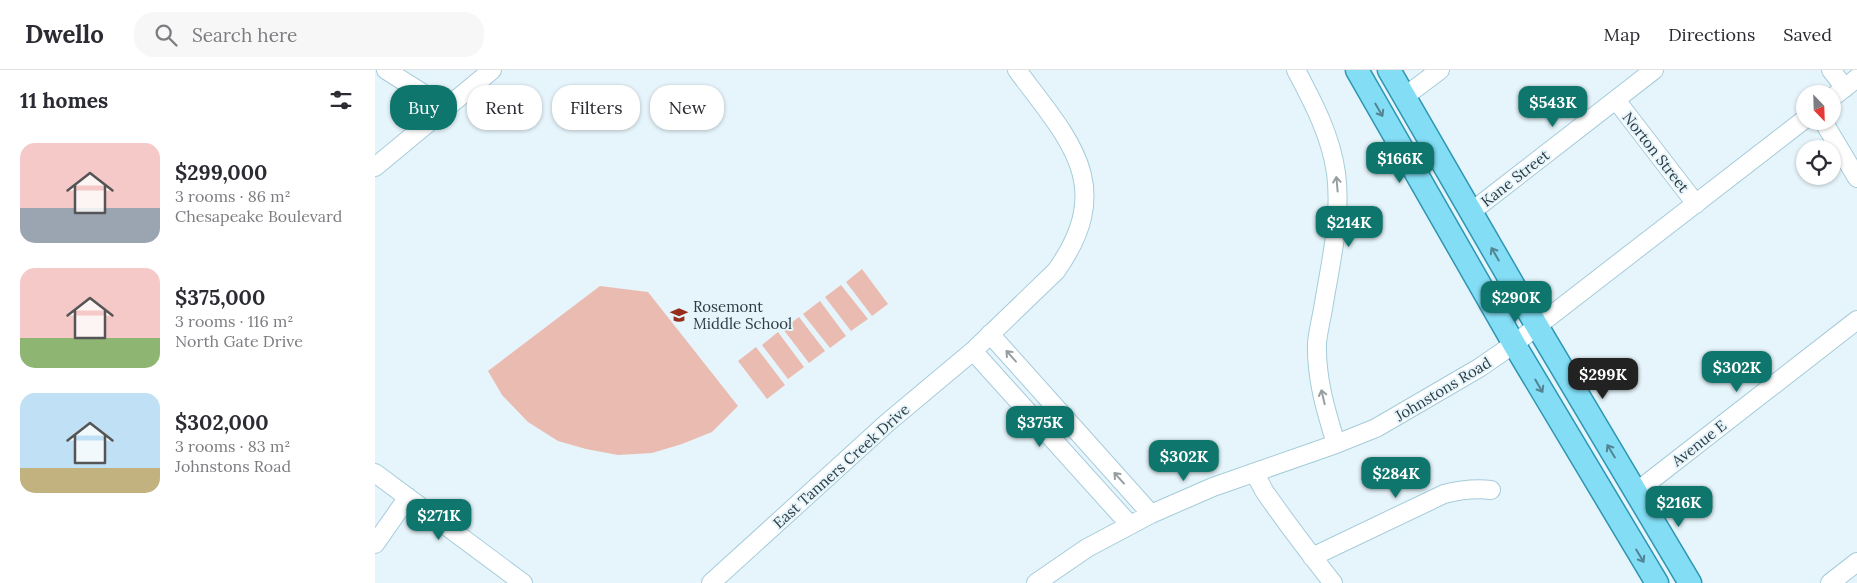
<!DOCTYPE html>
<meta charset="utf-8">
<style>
:root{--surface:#fff;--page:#f7f7f7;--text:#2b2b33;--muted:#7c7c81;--line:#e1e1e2;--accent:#0f766e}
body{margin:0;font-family:Lora,serif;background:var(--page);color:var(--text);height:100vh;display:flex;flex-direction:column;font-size:19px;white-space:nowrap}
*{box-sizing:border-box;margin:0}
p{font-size:16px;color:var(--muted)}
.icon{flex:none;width:28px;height:28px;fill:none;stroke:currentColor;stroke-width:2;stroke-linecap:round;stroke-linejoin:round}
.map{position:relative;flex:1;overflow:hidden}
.details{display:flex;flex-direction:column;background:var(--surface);width:375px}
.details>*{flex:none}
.hud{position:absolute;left:15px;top:15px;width:475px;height:45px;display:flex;gap:10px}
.needle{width:32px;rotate:157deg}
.controls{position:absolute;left:1421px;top:15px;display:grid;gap:10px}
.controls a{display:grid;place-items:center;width:45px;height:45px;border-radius:50%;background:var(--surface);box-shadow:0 1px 4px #0004;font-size:25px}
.price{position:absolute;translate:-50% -42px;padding:0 11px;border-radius:10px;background:var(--accent);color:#fff;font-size:16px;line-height:32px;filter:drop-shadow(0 1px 2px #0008)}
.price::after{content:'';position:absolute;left:50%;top:30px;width:15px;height:11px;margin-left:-8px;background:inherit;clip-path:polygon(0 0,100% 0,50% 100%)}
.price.on{background:#222;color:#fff}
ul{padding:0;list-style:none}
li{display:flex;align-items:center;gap:15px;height:125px;padding:0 20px}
li span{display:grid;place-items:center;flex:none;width:140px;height:100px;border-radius:15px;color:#555}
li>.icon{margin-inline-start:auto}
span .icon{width:60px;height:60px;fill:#fffc;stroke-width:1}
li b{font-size:21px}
h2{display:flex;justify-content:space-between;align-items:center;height:60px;padding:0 20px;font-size:21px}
.tag{padding:0 18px;border-radius:20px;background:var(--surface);box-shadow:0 1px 4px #0004;font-size:18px;line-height:45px}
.tag.on{background:var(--accent);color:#fff}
header{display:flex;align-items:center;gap:30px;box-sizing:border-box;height:70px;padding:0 25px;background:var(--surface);border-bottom:1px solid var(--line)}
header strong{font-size:24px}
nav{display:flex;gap:28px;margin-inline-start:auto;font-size:18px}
.search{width:350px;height:45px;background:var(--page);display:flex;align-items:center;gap:12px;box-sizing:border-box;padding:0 18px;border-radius:20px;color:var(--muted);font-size:19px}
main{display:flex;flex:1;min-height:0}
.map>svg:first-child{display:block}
</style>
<header>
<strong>Dwello</strong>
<div class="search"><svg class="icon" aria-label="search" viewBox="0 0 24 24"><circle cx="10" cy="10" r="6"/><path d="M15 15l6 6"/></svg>Search here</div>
<nav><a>Map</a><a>Directions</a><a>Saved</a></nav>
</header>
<main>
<section class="details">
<h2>11 homes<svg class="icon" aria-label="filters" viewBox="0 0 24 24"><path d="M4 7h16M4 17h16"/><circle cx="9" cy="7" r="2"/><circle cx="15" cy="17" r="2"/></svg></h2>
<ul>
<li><span style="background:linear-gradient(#f6c9c9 65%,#9aa5b1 0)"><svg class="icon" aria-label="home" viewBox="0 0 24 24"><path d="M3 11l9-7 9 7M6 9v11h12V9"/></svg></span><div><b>$299,000</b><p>3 rooms · 86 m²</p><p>Chesapeake Boulevard</p></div></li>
<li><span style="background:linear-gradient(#f6c9c9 70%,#8fb573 0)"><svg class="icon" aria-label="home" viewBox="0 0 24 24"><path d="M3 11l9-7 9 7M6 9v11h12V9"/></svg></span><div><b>$375,000</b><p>3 rooms · 116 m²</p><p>North Gate Drive</p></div></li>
<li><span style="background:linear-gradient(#bfe0f5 75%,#c2b280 0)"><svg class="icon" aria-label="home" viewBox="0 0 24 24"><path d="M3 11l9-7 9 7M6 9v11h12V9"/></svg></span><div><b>$302,000</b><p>3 rooms · 83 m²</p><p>Johnstons Road</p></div></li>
</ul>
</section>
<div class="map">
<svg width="1482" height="513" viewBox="0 0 1482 513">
<rect width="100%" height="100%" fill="#e6f5fb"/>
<path fill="#eabbb1" d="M487,199L513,234L497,246L471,212Z
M466,215L493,249L476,261L450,227Z
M225,216L273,222L363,336L337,362L307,374L277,383L243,385L211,379L183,371L153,352L127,325L113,301Z
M445,231L471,266L455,278L428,244Z
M424,247L450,281L434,293L408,259Z
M403,262L429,297L413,309L387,275Z
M381,277L410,315L392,329L363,291Z"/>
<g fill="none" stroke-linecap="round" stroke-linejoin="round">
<g stroke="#a5ccda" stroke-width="20">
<path id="minor" d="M11,0L71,38
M921,0C938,32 956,66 961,103C967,148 955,195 948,239C946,250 943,262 942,273C941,309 951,341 961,374
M1456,0L1470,18
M1029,27L1065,0
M1458,27L1482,8
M1241,30L1321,134
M1448,51L1482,108
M0,97L117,0
M1096,142L1279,0
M615,264L776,444
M598,281L755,455
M0,403L148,513
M877,403C885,408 886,418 892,425C913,455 935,484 958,513
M1261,422L1482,250
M0,474L33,427
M937,487L1069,424C1085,420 1099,418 1116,420
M336,513L512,353L598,281L681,201C742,115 694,70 642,0
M661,513L712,478L776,444L838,417L961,374L1001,358L1104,298L1139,274L1430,49
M1455,513L1482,492"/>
</g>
<g stroke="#2e96b2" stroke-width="25">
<path id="major" d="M982,0L1139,274L1282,513
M1014,0L1162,256L1315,513"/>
</g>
<use href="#minor" stroke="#fff" stroke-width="18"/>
<use href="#major" stroke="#82ddf5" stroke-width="22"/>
</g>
<defs><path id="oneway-shaft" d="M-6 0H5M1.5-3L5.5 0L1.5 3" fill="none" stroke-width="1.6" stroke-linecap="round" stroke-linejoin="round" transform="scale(1.25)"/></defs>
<g stroke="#538493">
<use href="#oneway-shaft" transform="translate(1004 40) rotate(60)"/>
<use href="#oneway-shaft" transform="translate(1120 184) rotate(-120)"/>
<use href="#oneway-shaft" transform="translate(1164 316) rotate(60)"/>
<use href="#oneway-shaft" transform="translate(1236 381) rotate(-121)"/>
<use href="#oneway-shaft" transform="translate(1265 486) rotate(59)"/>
</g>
<g stroke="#969ea0">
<use href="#oneway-shaft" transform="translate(962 114) rotate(-95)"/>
<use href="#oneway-shaft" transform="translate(636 286) rotate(-132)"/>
<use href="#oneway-shaft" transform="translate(948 327) rotate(-103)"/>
<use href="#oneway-shaft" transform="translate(744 408) rotate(-132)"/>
</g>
<defs>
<g id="school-bare" transform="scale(1.35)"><path d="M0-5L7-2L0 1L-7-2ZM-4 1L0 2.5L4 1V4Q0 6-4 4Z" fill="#972d1d" stroke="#e6f5fb" stroke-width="2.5" paint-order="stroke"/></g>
</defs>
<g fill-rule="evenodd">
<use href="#school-bare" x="304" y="245"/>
</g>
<g text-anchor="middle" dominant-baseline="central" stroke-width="4" stroke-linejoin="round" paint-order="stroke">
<g font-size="15" fill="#2c3c42" stroke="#e6f5fb">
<text transform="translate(1281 82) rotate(52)">Norton Street</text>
<text transform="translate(1140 108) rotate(-38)">Kane Street</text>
<text transform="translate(1068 319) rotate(-31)">Johnstons Road</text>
<text transform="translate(1324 373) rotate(-38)">Avenue E</text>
<text transform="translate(466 396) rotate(-42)">East Tanners Creek Drive</text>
</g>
<g font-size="15" fill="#2c3c42" stroke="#e6f5fb" text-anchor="start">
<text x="318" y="236">Rosemont<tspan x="318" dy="17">Middle School</tspan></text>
</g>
</g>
</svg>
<div class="controls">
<a><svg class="needle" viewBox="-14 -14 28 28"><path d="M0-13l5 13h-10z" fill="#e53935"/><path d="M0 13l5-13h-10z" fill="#7c7c81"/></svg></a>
<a><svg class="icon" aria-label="locate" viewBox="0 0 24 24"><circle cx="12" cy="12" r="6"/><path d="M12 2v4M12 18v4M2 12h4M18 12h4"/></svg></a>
</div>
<b class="price" style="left:1178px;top:58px">$543K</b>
<b class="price" style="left:1025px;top:114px">$166K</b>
<b class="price" style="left:974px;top:178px">$214K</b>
<b class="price" style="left:1141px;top:253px">$290K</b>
<b class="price" style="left:1362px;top:323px">$302K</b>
<b class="price on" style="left:1228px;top:330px">$299K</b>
<b class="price" style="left:665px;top:378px">$375K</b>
<b class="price" style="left:809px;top:412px">$302K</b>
<b class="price" style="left:1021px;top:429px">$284K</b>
<b class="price" style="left:1304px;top:458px">$216K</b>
<b class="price" style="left:64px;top:471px">$271K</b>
<div class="hud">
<a class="tag on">Buy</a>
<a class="tag">Rent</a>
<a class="tag">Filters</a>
<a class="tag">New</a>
</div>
</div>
</main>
